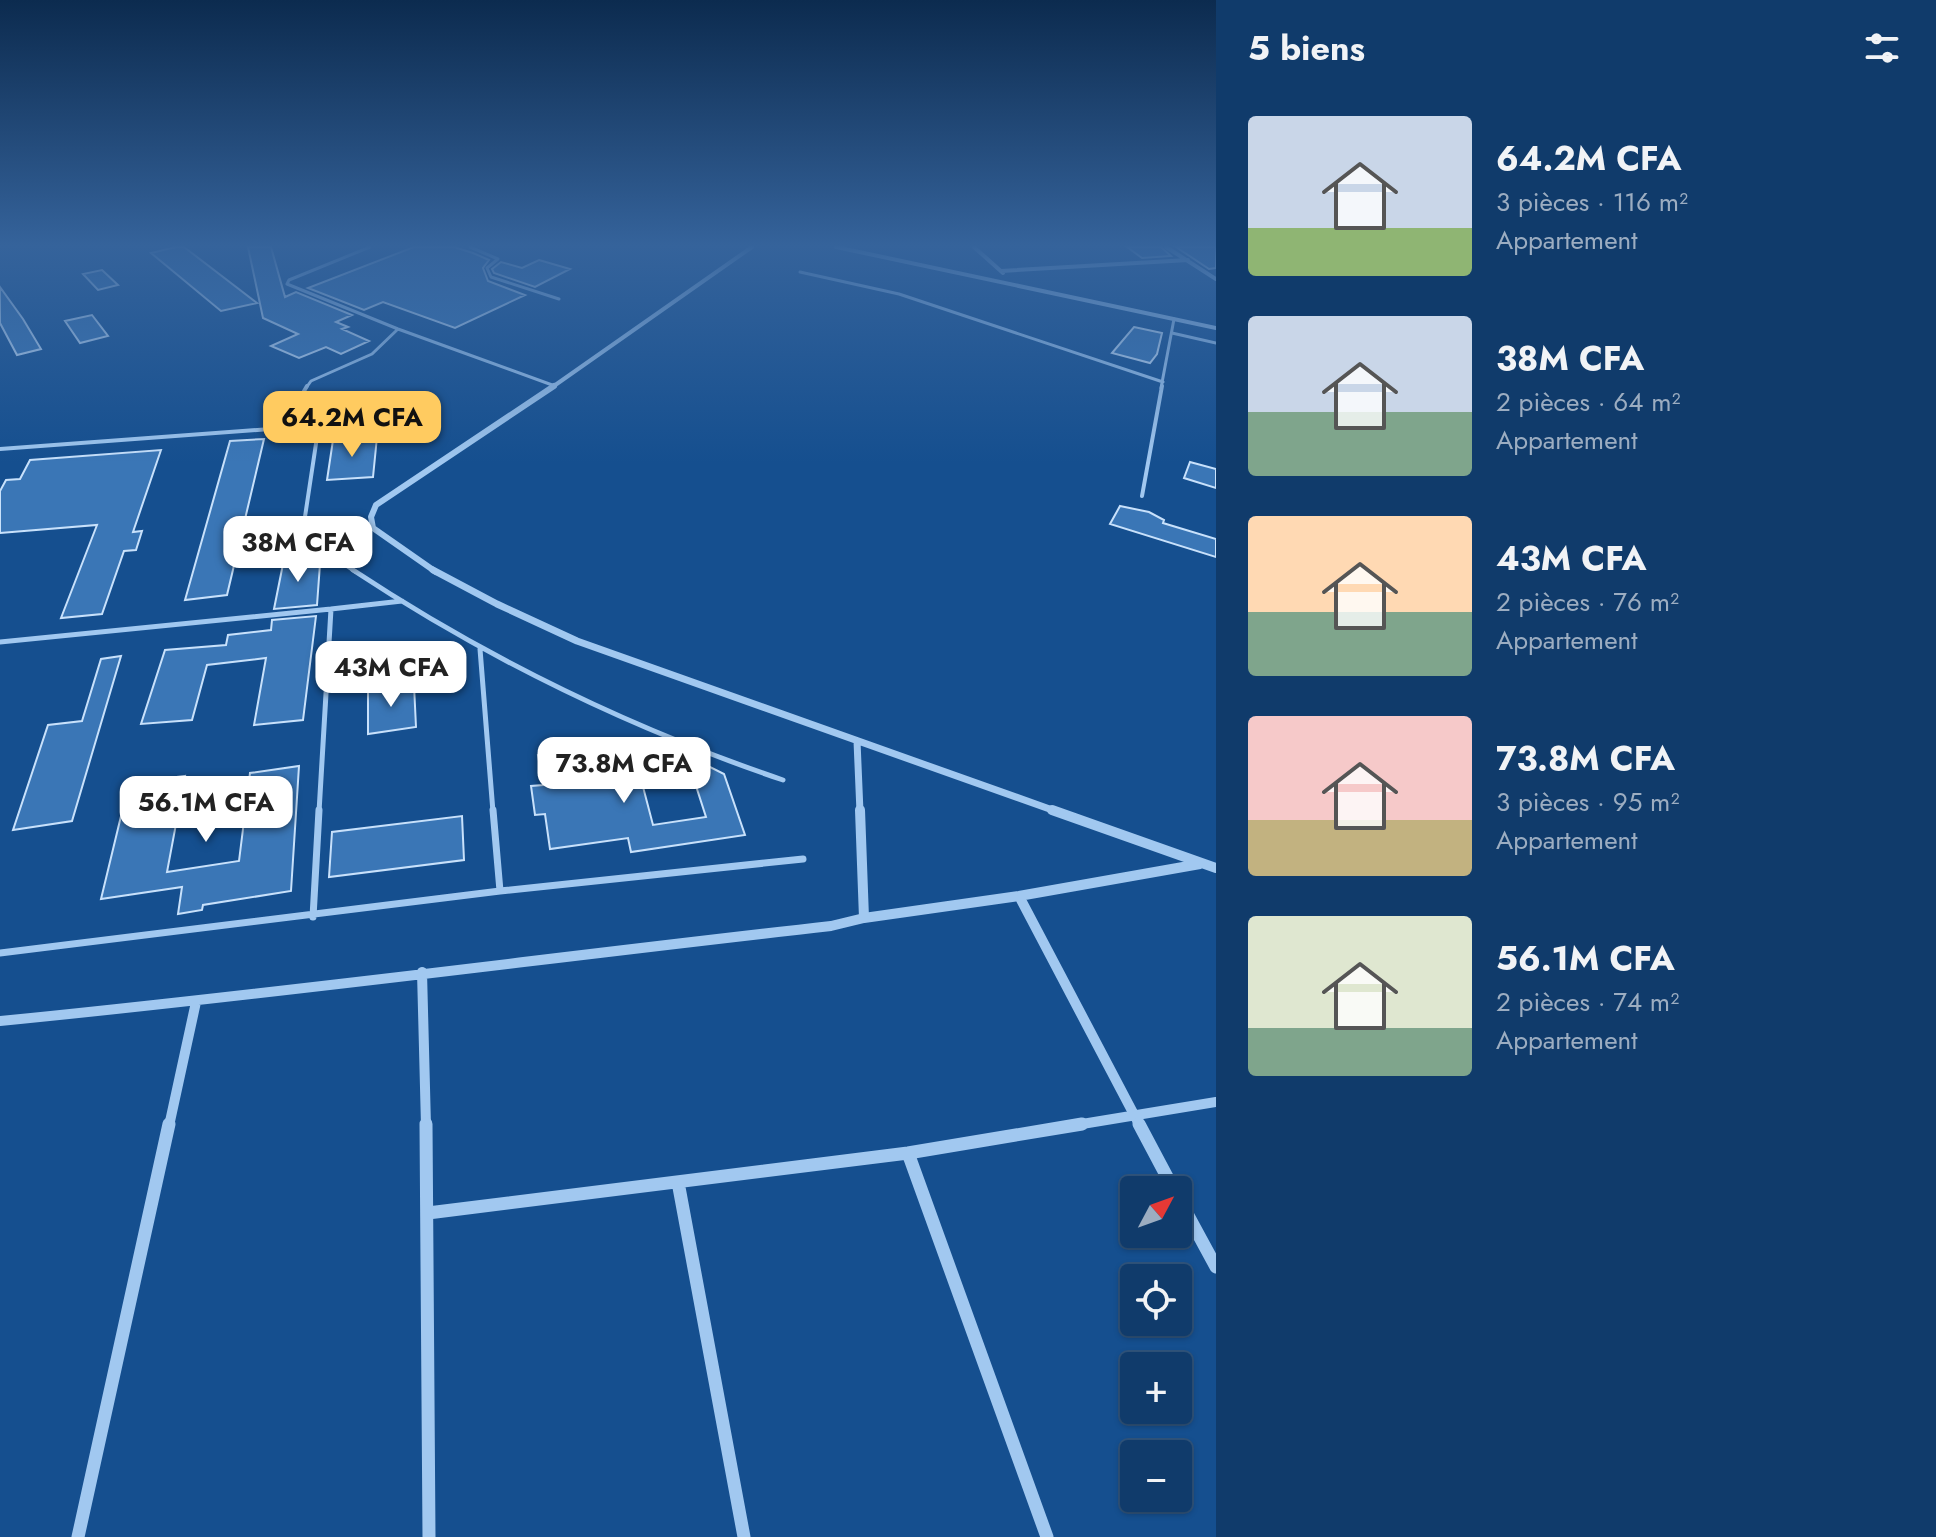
<!DOCTYPE html>
<html lang="fr">
<meta charset="utf-8">
<style>
:root{--surface:#103b6b;--page:#194271;--text:#f1f3f6;--muted:#9cadc1;--line:#30557e;--accent:#ffcb60}
body{margin:0;font-family:Jost,sans-serif;background:var(--page);color:var(--text);height:100vh;display:flex;flex-direction:column;font-size:30px;white-space:nowrap}
*{box-sizing:border-box;margin:0}
p{font-size:26px;color:var(--muted)}
.icon{flex:none;width:44px;height:44px;fill:none;stroke:currentColor;stroke-width:2;stroke-linecap:round;stroke-linejoin:round}
.map{position:relative;flex:1;overflow:hidden}
.sheet{display:flex;flex-direction:column;background:var(--surface);width:720px}
.sheet>*{flex:none}
.needle{width:52px;rotate:49deg}
.fabs{position:absolute;left:1120px;top:1176px;display:grid;gap:16px}
.fabs a{display:grid;place-items:center;width:72px;height:72px;border-radius:8px;background:var(--surface);box-shadow:0 2px 6px #0004,0 0 0 2px var(--line);font-size:40px}
.price{position:absolute;translate:-50% -68px;padding:0 18px;border-radius:16px;background:#fff;color:#222;font-size:26px;line-height:52px;filter:drop-shadow(0 2px 4px #0008)}
.price::after{content:'';position:absolute;left:50%;top:48px;width:24px;height:18px;margin-left:-12px;background:inherit;clip-path:polygon(0 0,100% 0,50% 100%)}
.price.selected{background:var(--accent);color:#111}
ul{padding:0;list-style:none}
li{display:flex;align-items:center;gap:24px;height:200px;padding:0 32px}
li span{display:grid;place-items:center;flex:none;width:224px;height:160px;border-radius:8px;color:#555}
li>.icon{margin-inline-start:auto}
span .icon{width:96px;height:96px;fill:#fffc;stroke-width:1}
li b{font-size:34px}
h2{display:flex;justify-content:space-between;align-items:center;height:96px;padding:0 32px;font-size:34px}
main{display:flex;flex:1;min-height:0}
.map>svg:first-child{display:block}
</style>
<main>
<div class="map">
<svg width="1216" height="1537" viewBox="0 0 1216 1537">
<rect width="100%" height="100%" fill="#154f8f"/>
<path fill="#3a76b6" stroke="#c8e1fb" stroke-width="2" d="M176,247H184L257,303L221,311L151,253Z
M248,247H271L285,297L296,292L352,315L336,322L348,327L342,329L369,341L341,354L326,347L299,358L271,346L298,334L263,318Z
M414,247H454L473,253L489,260L483,268L488,281L525,295L455,328L383,302L364,310L308,288Z
M1127,247H1161L1171,256L1142,258Z
M1176,247H1216V268L1209,269Z
M539,260L570,269L535,287L494,273L492,269L501,262L522,268Z
M102,270L118,285L98,290L83,274Z
M0,287L23,319L41,349L17,355L0,323Z
M92,315L108,336L80,343L65,321Z
M1134,327L1162,333L1157,354L1150,363L1112,353Z
M377,437L373,477L327,480L333,440Z
M264,439L227,595L185,600L230,441Z
M161,450L133,532L142,531L136,550L124,551L102,614L61,618L97,525L0,533V491L6,480L20,479L30,460Z
M1190,462L1216,469V488L1184,478Z
M1120,506L1149,512L1164,520L1163,523L1216,539V557L1110,524Z
M302,558L320,564L317,605L274,609L284,559Z
M316,616L303,720L254,725L266,658L207,665L192,720L141,724L165,650L226,645L228,635L271,630L272,620Z
M121,656L72,821L13,830L48,725L82,721L101,659Z
M414,685L416,727L368,734V691Z
M590,748L594,766L636,760L653,825L706,817L686,755L724,774L745,835L631,852L628,838L550,849L545,814L535,815L531,786L543,785L538,755Z
M299,766L291,891L203,905L202,910L178,914L182,887L101,899L129,783L185,776L167,872L239,861L250,773Z
M462,816L464,860L329,877L332,832Z"/>
<g fill="none" stroke-linecap="round" stroke-linejoin="round">
<path stroke="#a1c8f0" stroke-width="3" d="M370,247L289,280L287,284L398,329L555,386
M470,247L498,259L487,268L491,277L559,299
M800,272L899,294L1163,382
M1172,333L1216,343
M306,388L311,381L372,354L398,329
M1161,388L1174,319"/>
<path stroke="#a1c8f0" stroke-width="4" d="M297,427L300,398L307,386
M0,449L297,427L311,430L317,437L303,530L311,542L356,572
M1142,496L1162,386"/>
<path stroke="#a1c8f0" stroke-width="5" d="M353,570C488,659 630,728 783,780
M0,642L331,609
M480,649L493,812
M319,812L331,609L402,601"/>
<path stroke="#a1c8f0" stroke-width="7" d="M493,810L500,891
M313,917L319,810
M0,953L500,891L803,859"/>
<path stroke="#a1c8f0" stroke-width="4" d="M836,247L1216,328
M974,247L1003,273
M1166,247L1216,279
M1001,271L1188,260
M551,388L752,247"/>
<path stroke="#a1c8f0" stroke-width="6" d="M436,572L373,528L371,517L376,505L554,386"/>
<path stroke="#a1c8f0" stroke-width="7" d="M433,570L497,604L577,641L1058,812
M857,741L860,812"/>
<path stroke="#a1c8f0" stroke-width="10" d="M860,810L864,918
M1052,810L1216,868
M1019,896L1140,1126
M422,972L426,1126
M0,1021C277,994 554,957 831,926L864,918L1019,896L1200,864
M169,1126L196,1002
M1070,1126L1216,1102"/>
<path stroke="#a1c8f0" stroke-width="13" d="M426,1124L429,1537
M1139,1124L1174,1190
M908,1153L1047,1537
M678,1182L744,1537
M1178,1197L1216,1267
M428,1213L908,1153L1082,1124
M78,1537L169,1124"/>
</g>
<linearGradient id="sky" x2="0" y2="1"><stop stop-color="#0c2b4f"/><stop offset="0.53" stop-color="#35639b"/><stop offset="1" stop-color="#35639b" stop-opacity="0"/></linearGradient>
<rect width="1216" height="463" fill="url(#sky)"/>
</svg>
<div class="fabs">
<a><svg class="needle" viewBox="-14 -14 28 28"><path d="M0-13l5 13h-10z" fill="#e53935"/><path d="M0 13l5-13h-10z" fill="#9cadc1"/></svg></a>
<a><svg class="icon" aria-label="locate" viewBox="0 0 24 24"><circle cx="12" cy="12" r="6"/><path d="M12 2v4M12 18v4M2 12h4M18 12h4"/></svg></a>
<a>+</a>
<a>−</a>
</div>
<b class="price selected" style="left:352px;top:459px">64.2M CFA</b>
<b class="price" style="left:298px;top:584px">38M CFA</b>
<b class="price" style="left:391px;top:709px">43M CFA</b>
<b class="price" style="left:624px;top:805px">73.8M CFA</b>
<b class="price" style="left:206px;top:844px">56.1M CFA</b>
</div>
<section class="sheet">
<h2>5 biens<svg class="icon" aria-label="filters" viewBox="0 0 24 24"><path d="M4 7h16M4 17h16"/><circle cx="9" cy="7" r="2"/><circle cx="15" cy="17" r="2"/></svg></h2>
<ul>
<li><span style="background:linear-gradient(#c9d6e8 70%,#8fb573 0)"><svg class="icon" aria-label="home" viewBox="0 0 24 24"><path d="M3 11l9-7 9 7M6 9v11h12V9"/></svg></span><div><b>64.2M CFA</b><p>3 pièces · 116 m²</p><p>Appartement</p></div></li>
<li><span style="background:linear-gradient(#c9d6e8 60%,#7fa58c 0)"><svg class="icon" aria-label="home" viewBox="0 0 24 24"><path d="M3 11l9-7 9 7M6 9v11h12V9"/></svg></span><div><b>38M CFA</b><p>2 pièces · 64 m²</p><p>Appartement</p></div></li>
<li><span style="background:linear-gradient(#ffd9b3 60%,#7fa58c 0)"><svg class="icon" aria-label="home" viewBox="0 0 24 24"><path d="M3 11l9-7 9 7M6 9v11h12V9"/></svg></span><div><b>43M CFA</b><p>2 pièces · 76 m²</p><p>Appartement</p></div></li>
<li><span style="background:linear-gradient(#f6c9c9 65%,#c2b280 0)"><svg class="icon" aria-label="home" viewBox="0 0 24 24"><path d="M3 11l9-7 9 7M6 9v11h12V9"/></svg></span><div><b>73.8M CFA</b><p>3 pièces · 95 m²</p><p>Appartement</p></div></li>
<li><span style="background:linear-gradient(#dfe7d0 70%,#7fa58c 0)"><svg class="icon" aria-label="home" viewBox="0 0 24 24"><path d="M3 11l9-7 9 7M6 9v11h12V9"/></svg></span><div><b>56.1M CFA</b><p>2 pièces · 74 m²</p><p>Appartement</p></div></li>
</ul>
</section>
</main>
